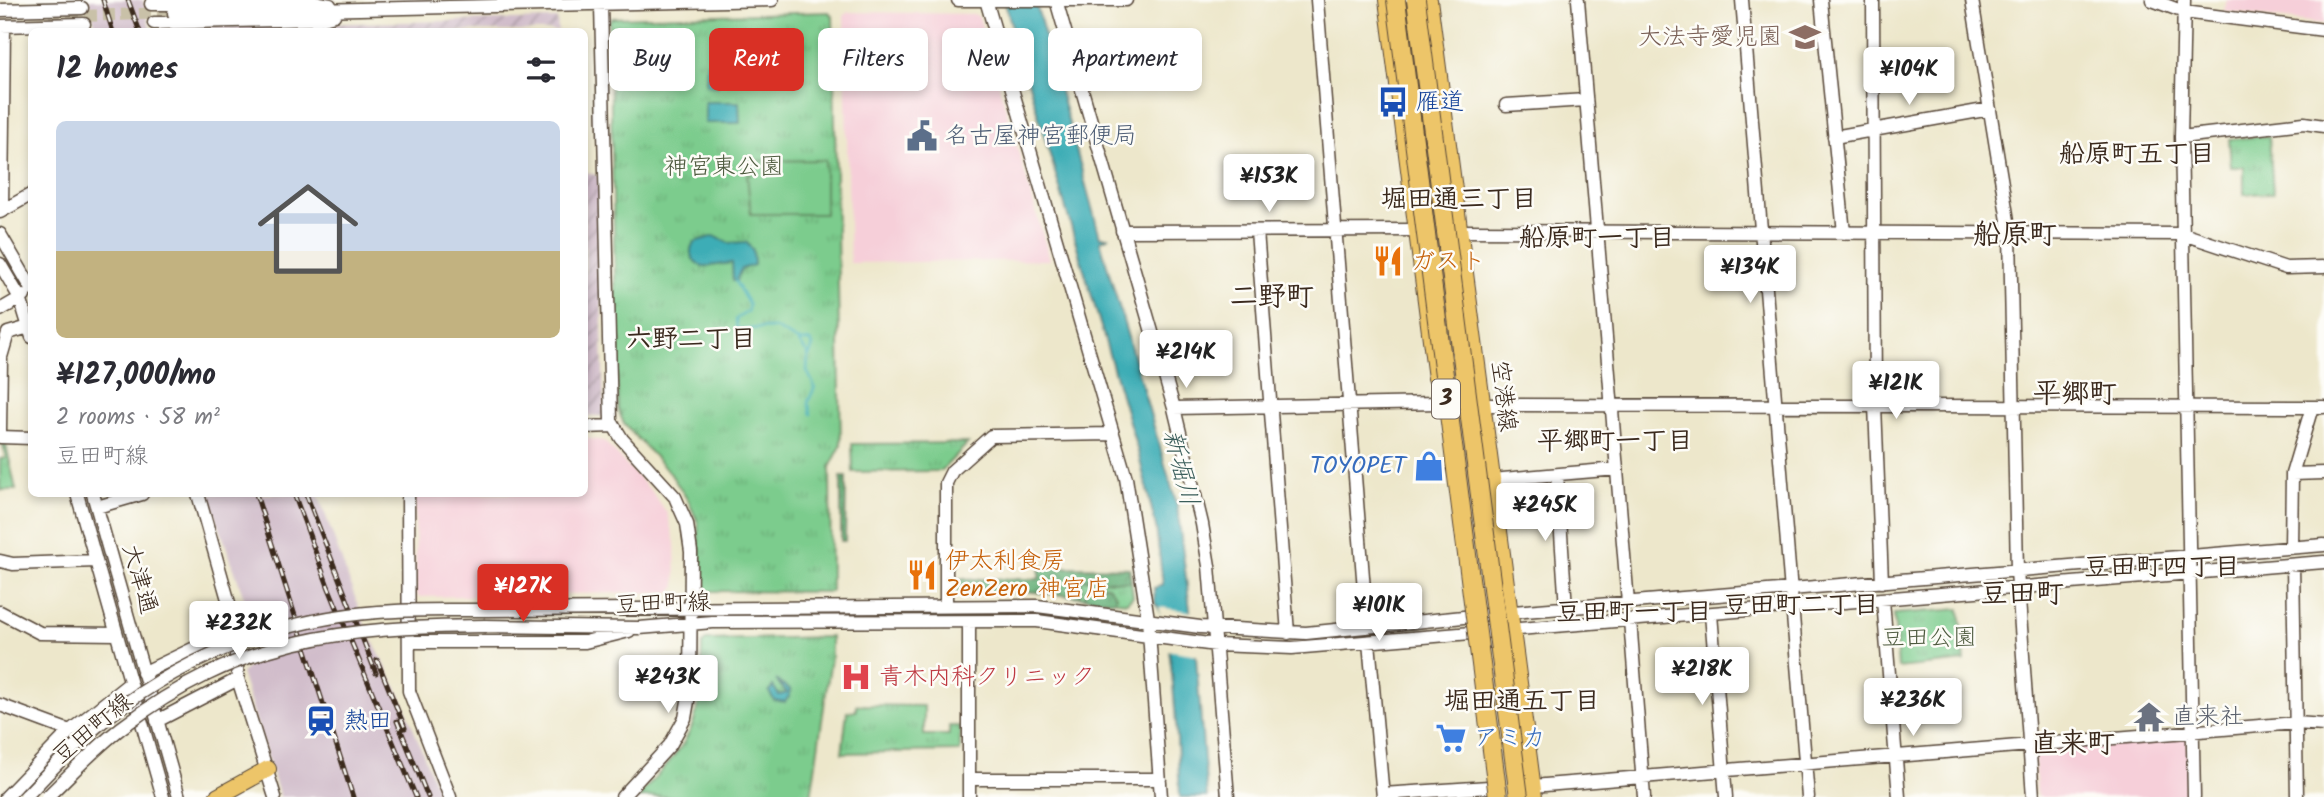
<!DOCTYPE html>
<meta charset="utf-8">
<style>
:root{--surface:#fff;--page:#f2f2f3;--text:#2b2b33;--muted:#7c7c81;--line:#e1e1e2;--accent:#d93025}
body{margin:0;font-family:Kalam,"Klee One",sans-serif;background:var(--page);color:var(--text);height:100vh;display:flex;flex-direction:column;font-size:26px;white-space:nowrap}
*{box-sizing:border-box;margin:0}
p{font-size:23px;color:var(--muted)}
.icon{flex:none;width:38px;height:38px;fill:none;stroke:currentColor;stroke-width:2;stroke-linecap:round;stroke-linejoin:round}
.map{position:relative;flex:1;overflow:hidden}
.details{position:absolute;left:28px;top:28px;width:560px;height:469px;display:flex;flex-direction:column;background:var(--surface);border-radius:10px;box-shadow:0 4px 10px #0003}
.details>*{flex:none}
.top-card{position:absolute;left:609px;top:28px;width:665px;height:63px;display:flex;gap:14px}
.price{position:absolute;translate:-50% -60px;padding:0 16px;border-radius:7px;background:#fff;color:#222;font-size:23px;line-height:46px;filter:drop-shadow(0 2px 4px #0008)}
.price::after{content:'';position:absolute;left:50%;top:42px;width:21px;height:16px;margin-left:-10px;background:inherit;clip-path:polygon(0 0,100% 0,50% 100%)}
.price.active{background:var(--accent);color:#fff}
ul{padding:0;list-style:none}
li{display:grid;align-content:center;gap:14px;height:371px;padding:0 28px}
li+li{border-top:2px solid var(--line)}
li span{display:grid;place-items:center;height:217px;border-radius:10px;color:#555}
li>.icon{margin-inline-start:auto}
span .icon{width:126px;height:126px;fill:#fffc;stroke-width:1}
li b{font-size:30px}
h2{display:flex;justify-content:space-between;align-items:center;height:84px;padding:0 28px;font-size:30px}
.chip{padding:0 24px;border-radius:10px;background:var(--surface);box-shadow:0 4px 10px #0003;font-size:24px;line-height:63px}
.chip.active{background:var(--accent);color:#fff}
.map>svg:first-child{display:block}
</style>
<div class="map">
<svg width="2324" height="797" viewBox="0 0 2324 797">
<defs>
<pattern id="industrial-furrows" width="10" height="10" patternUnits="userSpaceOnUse" patternTransform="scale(1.75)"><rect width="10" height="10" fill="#d1bdcb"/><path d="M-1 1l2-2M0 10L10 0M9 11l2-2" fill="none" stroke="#ab9aa4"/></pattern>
<pattern id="grass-tufts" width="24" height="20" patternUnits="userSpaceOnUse" patternTransform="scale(1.75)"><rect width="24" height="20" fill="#7ccc8d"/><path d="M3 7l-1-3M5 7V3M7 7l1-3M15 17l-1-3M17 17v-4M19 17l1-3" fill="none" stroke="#6caf79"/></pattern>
<pattern id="forest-crowns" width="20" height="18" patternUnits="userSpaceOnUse" patternTransform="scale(1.75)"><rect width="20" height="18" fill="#65b078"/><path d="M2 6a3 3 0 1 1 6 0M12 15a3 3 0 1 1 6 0" fill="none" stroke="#548f62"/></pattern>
</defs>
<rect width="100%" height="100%" fill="#fdfcf7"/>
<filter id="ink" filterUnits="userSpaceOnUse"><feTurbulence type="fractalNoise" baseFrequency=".0143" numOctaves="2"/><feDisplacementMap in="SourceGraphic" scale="14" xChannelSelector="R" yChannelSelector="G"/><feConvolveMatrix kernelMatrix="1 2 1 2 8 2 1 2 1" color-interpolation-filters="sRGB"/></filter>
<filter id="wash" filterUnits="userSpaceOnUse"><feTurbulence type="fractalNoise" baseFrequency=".00686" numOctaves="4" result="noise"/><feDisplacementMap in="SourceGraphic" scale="28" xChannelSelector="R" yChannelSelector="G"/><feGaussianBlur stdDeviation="1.57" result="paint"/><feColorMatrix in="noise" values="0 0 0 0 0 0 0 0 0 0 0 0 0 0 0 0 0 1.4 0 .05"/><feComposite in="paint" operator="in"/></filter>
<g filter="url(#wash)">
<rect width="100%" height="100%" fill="#ede7cb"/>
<path fill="#f6cfd9" d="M2227,0H2324V24L2224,11Z
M848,12L974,14L979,17L1050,260L850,263L844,16Z
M585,438L604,441L652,492L667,513L675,543L676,587L670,592L419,597L416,594L415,494H584Z
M2188,737V797H2037L2034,749Z"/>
<path fill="url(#industrial-furrows)" d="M557,19L558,31L166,32L164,27Z
M585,172L599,176L604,416H585Z"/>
<path fill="#d1bdcb" d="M89,0H143L151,31H94L96,28Z
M208,494H318L366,628L400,694L440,797H280L241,673L264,655Z"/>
<path fill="url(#grass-tufts)" stroke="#5c7b56" stroke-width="2" d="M829,12L833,16L841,446L830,467L831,592L708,591L701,586L698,523L689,502L670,473L624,424L618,409L609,21L612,18Z
M2269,136L2273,193L2244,194V167H2231L2229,139Z
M2,440H5L16,490H0V459L6,458Z
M968,443L941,471L853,472L852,444Z
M1040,567L1129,568L1133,596L1127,602L1034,592H958L954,588V579H1039Z
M1960,609L1965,661L1898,668L1894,614Z
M831,637V658L811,797H638C693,737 702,728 702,645L706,640Z
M856,705L924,706V735H949V726H960V751L842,753L847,712L856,711Z"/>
<path fill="url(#forest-crowns)" stroke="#506d4b" stroke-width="2" d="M841,477H846L845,541H841Z
M1040,567L1129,568L1131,582L1082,579L1080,596L1034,592H958L954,588V579H1039Z
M1091,585L1108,586L1116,596L1114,601L1084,597L1086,589Z"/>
<path fill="#7ccc8d" stroke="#5c7b56" stroke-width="2" d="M825,160V214H751L747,175H751V161Z"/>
<path fill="#3cadb6" stroke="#3c6c6a" stroke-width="2" d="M1004,0H1035L1100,237H1109L1100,241L1177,506L1196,657L1207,797H1180C1178,764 1174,620 1155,603L1154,588L1163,585L1156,527L1138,452Z
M707,63L720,64L718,86L706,85Z
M705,102H739L740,123H705Z
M714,236L728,243L746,242L753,250L754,265L741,269L736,281H733L732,263L703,267C692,261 687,253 694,242Z
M776,680L790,689V695L785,702L774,700L769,692L773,686L779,695L787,693Z"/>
<path fill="#ede7cb" d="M1159,607L1194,612L1199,655L1166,650Z"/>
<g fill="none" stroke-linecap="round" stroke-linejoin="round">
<path stroke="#3cadb6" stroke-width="2.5" d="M735,281L749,305L747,312L736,319L737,329L775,328L798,341L808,354L807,371L815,387L808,402L811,414
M798,341H810L813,346L809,356"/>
</g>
</g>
<g filter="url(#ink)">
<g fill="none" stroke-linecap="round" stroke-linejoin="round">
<path stroke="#c9c1a8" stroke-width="12" stroke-dasharray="12 6" stroke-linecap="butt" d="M49,17L174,13"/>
<g stroke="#564638" stroke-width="15">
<path id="minor" d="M958,0H1126
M986,0L1126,478L1148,619L1161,797
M1056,0L1174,408L1202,524L1209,566L1228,797
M1317,0L1367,627
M1578,0L1628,603
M1742,0L1808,797
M1821,0L1844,233
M1873,0L1875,405L1882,582
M1972,0L2010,233L2017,571L2033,797
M2152,0L2184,12L2324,30
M2184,0L2181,137L2194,797
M151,4L309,1L330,5
M601,5L611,421L622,439L675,497L687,524L691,552L690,690L685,718L670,745L622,797
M0,10L82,8
M174,13L772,0
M154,23L320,19L334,15
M0,26L84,24
M1506,105L1586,100
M1834,137L1990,109
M2181,137L2304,123L2324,126
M2,210L4,26
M0,212L32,194
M1122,231L1423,230
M1257,231L1288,633
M1452,231L2183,234L2286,268L2324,267
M0,234L32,289
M0,264L20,298L32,337
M0,310L24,296
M1482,405L2324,407
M1174,408L1439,403
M584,427L613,426
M0,431L1,357L8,333L29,327
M0,437L32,438
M2292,474L2324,473
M1557,475L1566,608
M1491,480L1617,469
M77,494L163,797
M93,494L179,797
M198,494L233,617L238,679L275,797
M408,494L409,691L450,797
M97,507L142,494
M2291,548L2292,474L2312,407
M0,561L13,564L96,561
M2293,565L2297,797
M1883,600L1899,797
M946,606V483L952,471L991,436L1112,434
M485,610L1037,606L1200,627L1306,633L1483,615
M0,612L40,633L116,634
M1501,613L2324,545
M1711,614L1726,797
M1630,620L1644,797
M485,626L639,628L713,622L1037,621L1216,645L1292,648L2324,562
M409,642H585L629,631
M1369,642L1383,797
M143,673L234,629
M0,705L70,731
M157,721L238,679
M969,779H1160
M1533,786L2296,723L2324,725
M1383,794L1489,787
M6,797L70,731L130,683
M969,797V622"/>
</g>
<g stroke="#564638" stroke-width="18">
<path id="major" d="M1387,0L1436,378
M1429,0L1534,797
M217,797L268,769"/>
</g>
<g stroke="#564638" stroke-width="20">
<path id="highway" d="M1417,76L1427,135"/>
</g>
<use href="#minor" stroke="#fff" stroke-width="12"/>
<use href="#major" stroke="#edc569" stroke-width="16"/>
<use href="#highway" stroke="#edc569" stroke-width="18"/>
<g stroke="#3b2a1e" stroke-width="5">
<path id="rail" d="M103,0L113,32
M128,0L140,32
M256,494L353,797
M294,494L328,586L416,797
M306,494L376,673
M377,660L405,728
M397,721L428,797"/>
</g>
<use href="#rail" stroke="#fdfcf7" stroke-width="2.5" stroke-dasharray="8" stroke-linecap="butt"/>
<g stroke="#564638" stroke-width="15" stroke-linecap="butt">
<path id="minor-bridge" d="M27,795C49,772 71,748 96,727C173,661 276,619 378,612C413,609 449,610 485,610
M47,797C71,774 94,749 121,728C239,638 341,627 485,626"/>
</g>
<g stroke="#564638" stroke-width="20" stroke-linecap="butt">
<path id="highway-bridge" d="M1396,0L1498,797
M1416,0L1519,797"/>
</g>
<use href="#minor-bridge" stroke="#fff" stroke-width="12"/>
<use href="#highway-bridge" stroke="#edc569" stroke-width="18"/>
</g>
</g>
<defs>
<g id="school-bare" transform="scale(2.415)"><path d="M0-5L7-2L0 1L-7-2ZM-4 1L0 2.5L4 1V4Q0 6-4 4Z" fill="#8d6e63" stroke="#fdfcf7" stroke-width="2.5" paint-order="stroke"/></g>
<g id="bus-bare" transform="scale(2.415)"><path d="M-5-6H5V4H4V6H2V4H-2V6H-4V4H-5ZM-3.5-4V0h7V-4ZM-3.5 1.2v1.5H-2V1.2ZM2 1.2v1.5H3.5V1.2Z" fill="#1a4fb4" stroke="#fdfcf7" stroke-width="2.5" paint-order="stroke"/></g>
<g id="civic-bare" transform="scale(2.415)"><path d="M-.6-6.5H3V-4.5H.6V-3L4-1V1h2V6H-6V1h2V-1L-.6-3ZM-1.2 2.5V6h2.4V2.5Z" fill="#5c6f8a" stroke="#fdfcf7" stroke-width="2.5" paint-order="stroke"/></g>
<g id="restaurant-bare" transform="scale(2.415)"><path d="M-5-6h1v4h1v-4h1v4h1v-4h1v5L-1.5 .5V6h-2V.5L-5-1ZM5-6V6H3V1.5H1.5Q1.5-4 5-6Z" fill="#e8710a" stroke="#fdfcf7" stroke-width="2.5" paint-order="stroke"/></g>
<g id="shop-bare" transform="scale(2.415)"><path d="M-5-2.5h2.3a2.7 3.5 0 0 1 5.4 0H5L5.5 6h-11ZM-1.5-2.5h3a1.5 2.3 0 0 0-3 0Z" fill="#3f7fe0" stroke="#fdfcf7" stroke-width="2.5" paint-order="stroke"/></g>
<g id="hospital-bare" transform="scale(2.415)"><path d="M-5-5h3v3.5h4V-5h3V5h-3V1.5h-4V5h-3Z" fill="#e0444e" stroke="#fdfcf7" stroke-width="2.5" paint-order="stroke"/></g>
<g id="temple-bare" transform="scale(2.415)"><path d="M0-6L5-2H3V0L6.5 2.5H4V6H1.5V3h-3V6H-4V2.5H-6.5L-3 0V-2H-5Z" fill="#6b7280" stroke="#fdfcf7" stroke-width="2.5" paint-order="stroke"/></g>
<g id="station-bare" transform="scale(2.415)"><path d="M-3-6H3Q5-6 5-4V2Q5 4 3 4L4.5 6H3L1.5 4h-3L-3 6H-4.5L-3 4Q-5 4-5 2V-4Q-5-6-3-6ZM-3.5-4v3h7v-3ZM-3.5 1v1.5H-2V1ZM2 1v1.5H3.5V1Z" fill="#1a4fb4" stroke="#fdfcf7" stroke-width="2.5" paint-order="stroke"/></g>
<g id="supermarket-bare" transform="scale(2.415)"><path d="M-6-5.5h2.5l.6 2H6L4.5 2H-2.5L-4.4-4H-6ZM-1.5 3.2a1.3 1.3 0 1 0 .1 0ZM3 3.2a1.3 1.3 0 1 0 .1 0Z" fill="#3f7fe0" stroke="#fdfcf7" stroke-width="2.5" paint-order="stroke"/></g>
</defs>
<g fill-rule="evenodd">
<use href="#school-bare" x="1805" y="37"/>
<use href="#bus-bare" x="1393" y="102"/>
<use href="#civic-bare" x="922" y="136"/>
<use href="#restaurant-bare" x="1388" y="261"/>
<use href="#shop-bare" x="1429" y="466"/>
<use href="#restaurant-bare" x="922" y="575"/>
<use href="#hospital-bare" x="856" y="677"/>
<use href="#temple-bare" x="2149" y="717"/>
<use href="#station-bare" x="321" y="721"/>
<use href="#supermarket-bare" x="1451" y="738"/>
</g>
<g text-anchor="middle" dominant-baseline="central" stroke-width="5" stroke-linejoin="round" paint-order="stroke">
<rect fill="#fdfcf7" stroke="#75695f" stroke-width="2" x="1432" y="379.5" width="28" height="39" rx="5"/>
<g font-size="23" font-weight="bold" fill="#3b2a1e">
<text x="1446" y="399">3</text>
</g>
<g font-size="24" fill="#785e54" stroke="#fdfcf7" text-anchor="end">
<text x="1782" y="37">大法寺愛児園</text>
</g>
<g font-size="24" fill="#164399" stroke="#fdfcf7" text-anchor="start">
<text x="1416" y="102">雁道</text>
<text x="344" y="721">熱田</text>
</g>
<g font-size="24" fill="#4e5e75" stroke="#fdfcf7" text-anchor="start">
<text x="945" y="136">名古屋神宮郵便局</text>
</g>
<g font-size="24" fill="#4e5b3f" stroke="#fdfcf7">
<text x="724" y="167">神宮東公園</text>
<text x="1929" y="638">豆田公園</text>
</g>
<g font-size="24" fill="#c56008" stroke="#fdfcf7" text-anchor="start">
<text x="1411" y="261">ガスト</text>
<text x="945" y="561">伊太利食房<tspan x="945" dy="28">ZenZero 神宮店</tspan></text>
</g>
<g font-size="24" fill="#3b2a1e" stroke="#fdfcf7">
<text transform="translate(1503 396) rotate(83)">空港線</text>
<text transform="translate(139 579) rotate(74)">大津通</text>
<text transform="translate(663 604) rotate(-2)">豆田町線</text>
<text transform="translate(93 729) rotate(-40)">豆田町線</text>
</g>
<g font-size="24" fill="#366cbe" stroke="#fdfcf7" text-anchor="end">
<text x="1406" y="466">TOYOPET</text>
<text x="1474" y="738" text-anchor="start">アミカ</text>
</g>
<g font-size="24" fill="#be3a42" stroke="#fdfcf7" text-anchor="start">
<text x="879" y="677">青木内科クリニック</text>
</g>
<g font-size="24" fill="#5b616d" stroke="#fdfcf7" text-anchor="start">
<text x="2172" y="717">直来社</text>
</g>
<g font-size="26" font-weight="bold" fill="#3b2a1e" stroke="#fdfcf7">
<text x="2137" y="155">船原町五丁目</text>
<text x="1459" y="200">堀田通三丁目</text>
<text x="1597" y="239">船原町一丁目</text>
<text x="691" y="340">六野二丁目</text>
<text x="1615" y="442">平郷町一丁目</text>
<text x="2162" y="568">豆田町四丁目</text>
<text x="1801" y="606">豆田町二丁目</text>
<text x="1634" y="613">豆田町一丁目</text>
<text x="1522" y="702">堀田通五丁目</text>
</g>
<g font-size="26" font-style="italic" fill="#3b5e5b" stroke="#fdfcf7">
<text transform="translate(1180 468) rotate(76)">新堀川</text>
</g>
<g font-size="28" font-weight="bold" fill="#3b2a1e" stroke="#fdfcf7">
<text x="2015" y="235">船原町</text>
<text x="1272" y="297">二野町</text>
<text x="2075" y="394">平郷町</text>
<text x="2022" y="594">豆田町</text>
<text x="2073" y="744">直来町</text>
</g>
</g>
</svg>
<b class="price" style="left:1909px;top:107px">¥104K</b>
<b class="price" style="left:1269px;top:214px">¥153K</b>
<b class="price" style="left:1750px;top:305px">¥134K</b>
<b class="price" style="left:1186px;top:390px">¥214K</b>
<b class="price" style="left:1896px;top:421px">¥121K</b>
<b class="price" style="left:1545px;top:543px">¥245K</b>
<b class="price active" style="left:523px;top:624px">¥127K</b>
<b class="price" style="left:1379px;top:643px">¥101K</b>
<b class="price" style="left:239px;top:661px">¥232K</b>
<b class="price" style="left:1702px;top:707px">¥218K</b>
<b class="price" style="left:668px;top:715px">¥243K</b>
<b class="price" style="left:1913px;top:738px">¥236K</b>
<div class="top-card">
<a class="chip">Buy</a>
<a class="chip active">Rent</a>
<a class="chip">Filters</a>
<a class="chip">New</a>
<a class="chip">Apartment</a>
</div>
<section class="details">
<h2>12 homes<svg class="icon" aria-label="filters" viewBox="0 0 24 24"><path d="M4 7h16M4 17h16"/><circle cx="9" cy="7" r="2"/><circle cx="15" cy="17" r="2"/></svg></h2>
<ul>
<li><span style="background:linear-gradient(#c9d6e8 60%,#c2b280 0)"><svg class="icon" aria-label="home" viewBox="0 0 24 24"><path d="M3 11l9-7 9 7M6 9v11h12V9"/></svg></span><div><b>¥127,000/mo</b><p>2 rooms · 58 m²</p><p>豆田町線</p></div></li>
</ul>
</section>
</div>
